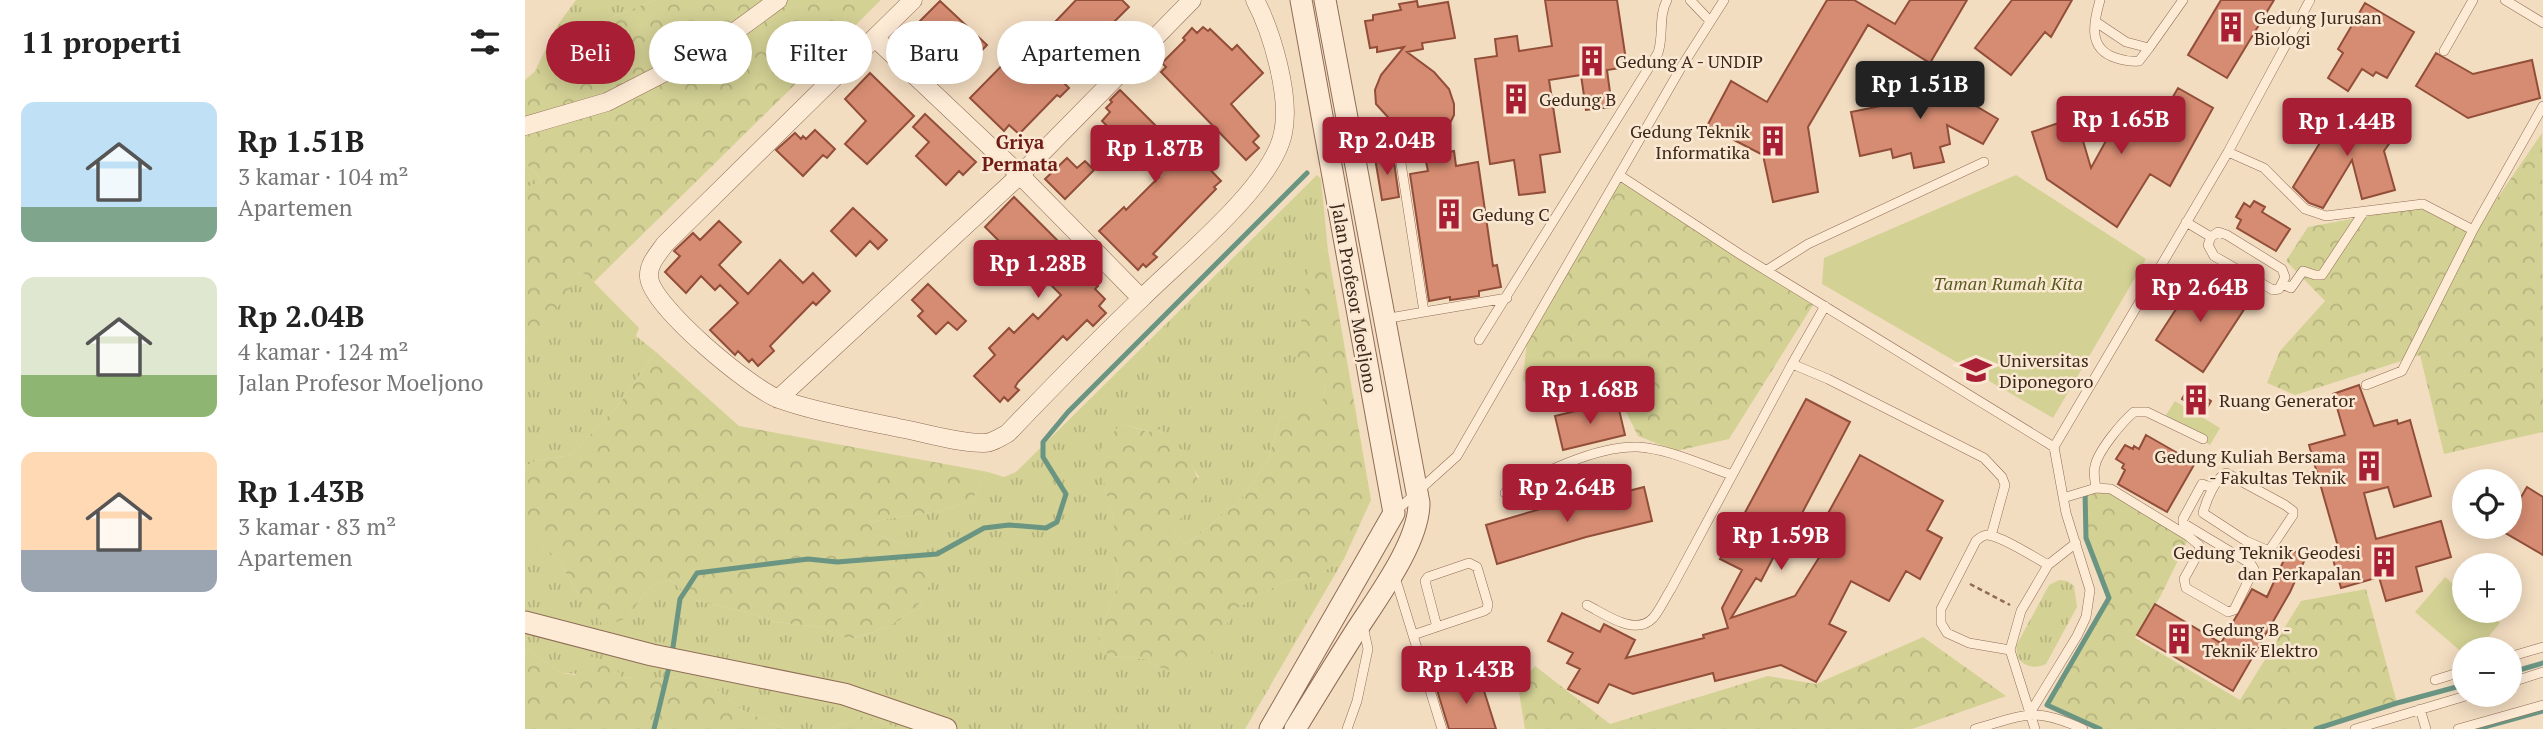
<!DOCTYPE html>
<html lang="id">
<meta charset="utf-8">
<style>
:root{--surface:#fff;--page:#f6f6f6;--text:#222;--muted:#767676;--accent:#a71e35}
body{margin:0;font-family:"PT Serif",serif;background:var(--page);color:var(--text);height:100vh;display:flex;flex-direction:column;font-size:26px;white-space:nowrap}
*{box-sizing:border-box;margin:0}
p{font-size:23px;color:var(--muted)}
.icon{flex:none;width:38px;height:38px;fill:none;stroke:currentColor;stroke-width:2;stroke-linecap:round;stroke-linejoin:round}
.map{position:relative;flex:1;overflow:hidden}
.sheet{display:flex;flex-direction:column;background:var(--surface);width:525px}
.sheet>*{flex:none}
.guide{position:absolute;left:21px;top:21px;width:665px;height:63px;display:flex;gap:14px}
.buttons{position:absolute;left:1927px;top:469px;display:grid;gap:14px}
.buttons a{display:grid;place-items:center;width:70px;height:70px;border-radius:50%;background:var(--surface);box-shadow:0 4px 18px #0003;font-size:35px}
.price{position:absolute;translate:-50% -60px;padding:0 16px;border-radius:7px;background:var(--accent);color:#fff;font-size:23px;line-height:46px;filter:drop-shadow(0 2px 4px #0008)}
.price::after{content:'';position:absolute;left:50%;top:42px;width:21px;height:16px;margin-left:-10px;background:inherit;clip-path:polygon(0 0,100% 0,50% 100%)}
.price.current{background:#222;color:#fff}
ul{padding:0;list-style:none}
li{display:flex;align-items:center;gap:21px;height:175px;padding:0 21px}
li span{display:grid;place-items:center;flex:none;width:196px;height:140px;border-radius:14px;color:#555}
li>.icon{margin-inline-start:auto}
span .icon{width:84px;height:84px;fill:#fffc;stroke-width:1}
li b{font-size:30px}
h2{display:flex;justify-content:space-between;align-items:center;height:84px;padding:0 21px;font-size:30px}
.pill{padding:0 24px;border-radius:32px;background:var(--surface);box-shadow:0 4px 18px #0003;font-size:24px;line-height:63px}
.pill.current{background:var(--accent);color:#fff}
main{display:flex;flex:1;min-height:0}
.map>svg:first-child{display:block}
</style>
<main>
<section class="sheet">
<h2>11 properti<svg class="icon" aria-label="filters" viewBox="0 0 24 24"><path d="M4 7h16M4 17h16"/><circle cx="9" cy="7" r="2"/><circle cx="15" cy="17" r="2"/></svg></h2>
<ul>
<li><span style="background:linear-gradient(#bfe0f5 75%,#7fa58c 0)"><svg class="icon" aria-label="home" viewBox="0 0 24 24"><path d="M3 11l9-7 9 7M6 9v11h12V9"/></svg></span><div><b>Rp 1.51B</b><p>3 kamar · 104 m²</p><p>Apartemen</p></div></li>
<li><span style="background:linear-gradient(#dfe7d0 70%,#8fb573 0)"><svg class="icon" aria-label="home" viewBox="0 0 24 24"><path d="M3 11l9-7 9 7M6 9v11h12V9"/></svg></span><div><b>Rp 2.04B</b><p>4 kamar · 124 m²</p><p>Jalan Profesor Moeljono</p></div></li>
<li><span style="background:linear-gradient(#ffd9b3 70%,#9aa5b1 0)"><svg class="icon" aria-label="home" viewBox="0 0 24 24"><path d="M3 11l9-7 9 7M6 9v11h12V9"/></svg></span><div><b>Rp 1.43B</b><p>3 kamar · 83 m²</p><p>Apartemen</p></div></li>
</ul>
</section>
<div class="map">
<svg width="2018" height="729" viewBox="0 0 2018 729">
<defs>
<pattern id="grass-tufts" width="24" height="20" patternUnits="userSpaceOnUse" patternTransform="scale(1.75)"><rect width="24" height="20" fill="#d3d194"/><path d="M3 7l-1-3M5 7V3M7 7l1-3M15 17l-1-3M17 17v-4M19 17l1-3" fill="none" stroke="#b6b37f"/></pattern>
<pattern id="forest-crowns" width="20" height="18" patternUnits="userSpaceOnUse" patternTransform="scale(1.75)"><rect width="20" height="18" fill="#d3d194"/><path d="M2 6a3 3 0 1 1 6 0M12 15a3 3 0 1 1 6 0" fill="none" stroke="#b6b37f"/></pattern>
</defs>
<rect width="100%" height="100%" fill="#f3ddc1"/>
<path fill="url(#grass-tufts)" d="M51,0H130L62,27L8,75L32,26Z
M0,162L17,181L0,188Z
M792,175L796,179L803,251L795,247L776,332L770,378L801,387L796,405L755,418L744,458L718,498L661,545L646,527L674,477L656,450L636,430L624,432L596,423L580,488L589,521V558L594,583L573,638L584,656L621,659L634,667L700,628L706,611L760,581L789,577L819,559L720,729H376L339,716L303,729H260L215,709L172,673L124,682L97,677L37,673L0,648V539H10L34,560L53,594L102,618L124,588L145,580L170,600L222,612L250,622L295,627L325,639L349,632L377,619L398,600L385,547L351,534L344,522L420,510L447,500L463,472L479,477L491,472Z
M57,270L114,328L111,336L131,352L92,407L46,455L10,461L0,467V338L4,339Z
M1534,580L1542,581L1549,586L1552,607L1521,664C1510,669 1500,667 1493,658L1491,646L1524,585Z"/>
<path fill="url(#forest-crowns)" d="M130,0H356L69,282L56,271L31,310L4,339L0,338V188L17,181L0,162V80L62,27Z
M2017,133L2018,432L1919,454L1895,355L1770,395L1742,383L1755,351L1800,301L1761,261L1783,227L1897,206L1949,232Z
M1095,182L1288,305L1204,439L1151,451L1113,436L1095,400L1068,391L1030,410L1012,403L998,379L1002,340Z
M795,247L803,251L846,500L819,559L789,577L760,581L707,611L700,628L687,653L659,674L634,667L621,659L584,656L573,638L594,583L589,558V521L580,488L574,451L596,423L623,432L636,429C660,453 672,465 678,499L646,527L661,545L718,498L744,458L755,418L796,404L801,387L769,379L783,268Z
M131,352L214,426L463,472L447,500L420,510L344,522L351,534L385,547L396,557L405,584L398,600L377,619L349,632L325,639L295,627L250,622L222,612L170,600L145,580L124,588L102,618L79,626L53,594L34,560L10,539H0V467L10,461L46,455L92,407Z
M1577,489L1663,540L1636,595L1610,638L1715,700L1776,601L1841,589L1872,703L1791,729H1575L1522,705L1584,598L1561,538L1560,491Z
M1398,637L1481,696L1387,729H1000L993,686L1010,666L1085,724L1243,676L1291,684Z
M0,648L37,673L50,675L62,655L86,662L97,677C124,683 146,678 172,673L215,709L260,729H0Z
M339,716L376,729H303Z"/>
<path fill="#d3d194" d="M1491,175L1621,259L1528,418L1297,284L1299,258Z
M1650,401L1695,428L1685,445L1639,418Z
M1920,577L1939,593V611H1960L1975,623L1953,649H1939V654L1890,612Z"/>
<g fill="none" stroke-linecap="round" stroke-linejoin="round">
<path stroke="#6a9583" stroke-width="5" d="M1560,491L1561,538L1584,598L1522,705L1575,729
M147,654L155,599L172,573L283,559L312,562L412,554L459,528L484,525L521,528L532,522L541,494L518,457V442L543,412L782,173
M1984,673L2018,663
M129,729L145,663
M1791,729L1872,703L1939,685
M1952,729L2018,711"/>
</g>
<path fill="#d68c72" stroke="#924e39" stroke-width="2" fill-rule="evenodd" d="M551,0H597L604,7L566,45L558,41L554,45L530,22Z
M1020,0H1092L1102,67L1082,70L1087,107L1061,110L1056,75L1024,80L1035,152L1015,155L1020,192L994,195L989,160L965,164L950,59L972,56L970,39L992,36L994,51L1027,46Z
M1302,0H1329L1370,24L1385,0H1442L1405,63L1343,25L1283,127L1293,192L1248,202L1238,155L1182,126L1206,81L1242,102Z
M1487,0H1547L1526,37L1520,32L1486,75L1450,48Z
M1696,0H1749L1702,78L1663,55Z
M415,1L462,45L431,77L394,41L400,35L390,26Z
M892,1L893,7L923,2L930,38L897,43L898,49L882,52L909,72L924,89L929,104V115L911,152L898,144L897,137L885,136L871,126L851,104L850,90L856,75L879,47L852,52V47L845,48L840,21L848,20V15L876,10L874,4Z
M1840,3L1889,32L1862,78L1851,72L1848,76L1837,69L1823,91L1803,78L1818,53L1813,49Z
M678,27L683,31L685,29L707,50L712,45L738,73L706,104L734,136L728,142L734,148L721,160L636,72L641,67L637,63L660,40L658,38L667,28L672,33Z
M499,43L544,88L535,97L532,95L494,134L484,125L479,131L445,98Z
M1911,53L1948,74L2007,60L2015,98L1943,118L1891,86Z
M345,73L389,116L342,164L320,144L341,121L320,99Z
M1410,77L1413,90L1442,84L1446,103L1473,119L1458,144L1422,125L1425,144L1415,147L1419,162L1389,168L1386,153L1368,158L1366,149L1335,156L1326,112L1356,106L1352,89Z
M1653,88L1688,108L1645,186L1625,174L1592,227L1522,179L1507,132L1551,117L1566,168L1598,110L1630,128Z
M595,90L649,144L655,138L696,181L689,187L691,189L628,254L632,257L621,267L618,264L613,270L574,231L599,207L601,210L634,177L577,121L585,112L581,108L587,102L585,100Z
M1821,100L1852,119L1847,127L1866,141L1859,151L1870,190L1837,199L1827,160L1798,208L1784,203L1768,187Z
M400,114L451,162L438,175L434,171L421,185L391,156L404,142L388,127Z
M290,130L310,149L302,158L298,155L278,176L251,150L270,133L276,139L278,136L281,139Z
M929,151L931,166L953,162L968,266L972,265L976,287L954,291V296L925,300V297L904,301L885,174L903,171L900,157Z
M868,155L874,197L857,200L850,158Z
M542,158L552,168L560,161L569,170L540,199L520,179Z
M489,197L544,252L549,246L560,257L553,265L573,286L570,289L580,299L574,306L581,313L568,326L562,320L542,340L538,336L493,382L490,387L494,390L483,401L479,397L475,402L449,376L470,355L464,348L484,328L489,333L508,314L513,319L536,295L512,271L508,275L460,227Z
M1729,201L1740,207L1737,212L1765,229L1751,251L1712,228L1716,220L1711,217L1719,203L1725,207Z
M328,208L362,240L353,249L345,241L331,256L306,231Z
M194,221L216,242L194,265L223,294L255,260L278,283L288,273L305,291L291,305L288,302L245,346L249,351L233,366L227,359L224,362L213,351L210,355L185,330L213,303L195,285L190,290L176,276L161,293L140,272L155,256L149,251L168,233L175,240Z
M1672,277L1720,308L1678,372L1631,340Z
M403,284L441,321L432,330L423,322L411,334L393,316L398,311L387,300Z
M1834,385L1849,426L1872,420L1873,424L1885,420L1906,496L1869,507L1863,487L1839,493L1851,539L1916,521L1926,557L1891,567L1897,591L1861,601L1854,577L1816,588L1806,552L1814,550L1784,445L1820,435L1808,394Z
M1664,387L1686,401L1679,413L1657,399Z
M1281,399L1325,422L1275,517L1295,528L1335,455L1418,501L1402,530L1417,538L1395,579L1381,571L1364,601L1326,581L1304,624L1321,632L1291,682L1256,665L1190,681L1188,673L1108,694L1084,684L1073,703L1043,689L1055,669L1042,663L1048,653L1023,641L1037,613L1075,632L1079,624L1110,640L1101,658L1179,638L1178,635L1203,628L1197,608L1217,570L1195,559ZM1259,537L1295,556L1270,596L1206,618L1231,578L1236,581Z
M1092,401L1100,435L1038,450L1030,416Z
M1621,435L1670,463L1642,512L1593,484L1600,470L1597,468L1599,464L1591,459L1600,445L1608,449L1609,446L1614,449Z
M1119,487L1127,521L1061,537L972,564L961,525L1046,500L1048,505Z
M2002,487L2018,497V555L1977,531L1979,527H1984V518Z
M1764,549L1781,557L1765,592L1708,691L1612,635L1630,604L1696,643L1727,589L1742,597Z
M954,675L971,729H924L912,690Z"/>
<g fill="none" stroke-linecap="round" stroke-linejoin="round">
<g stroke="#906c56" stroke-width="10">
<path id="service" d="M1165,0L1185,21
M1575,0C1568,24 1563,49 1591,58C1600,61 1605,62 1614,61L1624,48
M1980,0L2018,23
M1571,22L1601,42L1624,48L1658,0
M1919,51L1948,0
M873,144L899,312L982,298
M1703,152L1739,168L1780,209L1801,216L1898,204L1948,230L2018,106
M1094,175L1216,255L1529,447
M1661,222L1686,237
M1693,232L1702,235L1757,269L1760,277L1754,289L1748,290L1689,256L1683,245L1686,237Z
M1242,270L1283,244L1459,162
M1757,284L1766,288L1778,271L1790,275H1797L1838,213
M859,319L899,312
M954,340L1133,53C1139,35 1133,17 1142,0
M1267,364L1300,306
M1841,385L1877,371L1948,230
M1701,473L1760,505L1768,511V515L1744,551L1721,541L1678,513C1681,501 1690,479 1701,473Z
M1571,488C1570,481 1568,473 1570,466C1573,451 1597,422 1609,412H1622L1678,439
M980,493C1015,474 1072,445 1113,447C1144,449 1177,465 1207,475
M1538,498L1571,488L1586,489L1663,536L1674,545L1675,550L1659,579L1661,588L1703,612L1709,610L1729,569L1726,564L1658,523V519L1677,484L1688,488
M870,512L932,456L1157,66L1199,0
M870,577L917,729
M1062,605C1080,614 1110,637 1128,618C1135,610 1140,598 1146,589L1267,364L1303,379L1459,458L1477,477L1480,485L1466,536
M888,635L959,611L962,609L963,604L952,567L944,563L903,577L900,581L912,627
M1485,650L1444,643L1422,633L1416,623V609L1451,541C1454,538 1457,536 1461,535C1473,534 1511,558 1523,565
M1984,657L2018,647
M1910,680L1939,671
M1984,683L2018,672
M1895,709L1901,729
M1505,713L1552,636L1561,617L1565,590L1541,513L1529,447L1703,152L1785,0
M822,729L832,701L843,649L838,626
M1450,729C1500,715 1508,706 1558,729
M1510,729L1485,650L1496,611L1523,565L1551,543
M1830,729L1944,695
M1933,729L2018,705"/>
</g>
<g stroke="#906c56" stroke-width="19">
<path id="minor" d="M388,0L140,244C133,254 123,264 124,277C126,306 226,389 254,399C290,412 337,420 374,428C402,433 431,443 459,443C467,443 476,437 483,433C527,387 572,341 618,297C656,259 748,185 758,133C766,97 747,32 730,0
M350,38L495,175L616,298
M0,126L82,102L189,47L253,0
M253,399L495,175L667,0"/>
</g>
<g stroke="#906c56" stroke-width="23">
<path id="tertiary" d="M0,622L127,655L319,694L421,729
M745,729L869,513L776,0
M770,729C789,698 808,667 827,637C849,602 894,544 894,503L800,0"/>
</g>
<path stroke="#906c56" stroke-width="2.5" stroke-dasharray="5 3.5" stroke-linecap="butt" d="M1445,584L1485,605"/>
<use href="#service" stroke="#fdebd6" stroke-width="9"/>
<use href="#minor" stroke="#fdebd6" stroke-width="18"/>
<use href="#tertiary" stroke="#fdebd6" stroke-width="21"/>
</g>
<defs>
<g id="building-bare" transform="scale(2.415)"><path d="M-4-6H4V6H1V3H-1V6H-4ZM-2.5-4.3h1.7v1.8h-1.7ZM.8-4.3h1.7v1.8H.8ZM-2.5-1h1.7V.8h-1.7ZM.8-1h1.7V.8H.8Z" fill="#a71e35" stroke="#fae8d2" stroke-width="2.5" paint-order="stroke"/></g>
<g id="university-bare" transform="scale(2.415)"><path d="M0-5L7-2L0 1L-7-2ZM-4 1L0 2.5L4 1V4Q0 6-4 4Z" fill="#a71e35" stroke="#fae8d2" stroke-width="2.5" paint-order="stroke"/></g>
</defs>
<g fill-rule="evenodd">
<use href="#building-bare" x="1706" y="27"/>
<use href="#building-bare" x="1067" y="61"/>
<use href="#building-bare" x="991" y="99"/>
<use href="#building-bare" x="1248" y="141"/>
<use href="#building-bare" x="924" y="214"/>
<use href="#university-bare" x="1451" y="370"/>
<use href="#building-bare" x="1671" y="400"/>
<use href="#building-bare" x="1844" y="466"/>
<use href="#building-bare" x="1859" y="562"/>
<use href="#building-bare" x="1654" y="639"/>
</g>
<g text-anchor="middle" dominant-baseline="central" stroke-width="5" stroke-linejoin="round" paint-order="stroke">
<g font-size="18" fill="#3e271c" stroke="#fae8d2" text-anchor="start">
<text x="1729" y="17">Gedung Jurusan<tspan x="1729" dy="21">Biologi</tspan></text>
<text x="1090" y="61">Gedung A - UNDIP</text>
<text x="1014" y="99">Gedung B</text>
<text x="1225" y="131" text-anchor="end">Gedung Teknik<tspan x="1225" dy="21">Informatika</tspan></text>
<text x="947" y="214">Gedung C</text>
<text x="1474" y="360">Universitas<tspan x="1474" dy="21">Diponegoro</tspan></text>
<text x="1694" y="400">Ruang Generator</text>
<text x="1821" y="456" text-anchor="end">Gedung Kuliah Bersama<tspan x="1821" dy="21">- Fakultas Teknik</tspan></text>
<text x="1836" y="552" text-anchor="end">Gedung Teknik Geodesi<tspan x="1836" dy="21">dan Perkapalan</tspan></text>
<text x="1677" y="629">Gedung B -<tspan x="1677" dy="21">Teknik Elektro</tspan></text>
</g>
<g font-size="18" font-style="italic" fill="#575d20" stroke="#fae8d2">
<text x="1483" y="283">Taman Rumah Kita</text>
</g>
<g font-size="18" fill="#3e271c" stroke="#fae8d2">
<text transform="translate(830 298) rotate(80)">Jalan Profesor Moeljono</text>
</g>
<g font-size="19" font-weight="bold" fill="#701b16" stroke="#fae8d2">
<text x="495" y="141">Griya<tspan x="495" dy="22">Permata</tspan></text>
</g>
</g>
</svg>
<div class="buttons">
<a><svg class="icon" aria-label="locate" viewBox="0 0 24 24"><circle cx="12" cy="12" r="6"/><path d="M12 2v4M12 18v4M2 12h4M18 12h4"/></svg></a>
<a>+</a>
<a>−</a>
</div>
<b class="price current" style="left:1395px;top:121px">Rp 1.51B</b>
<b class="price" style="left:1596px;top:156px">Rp 1.65B</b>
<b class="price" style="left:1822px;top:158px">Rp 1.44B</b>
<b class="price" style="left:862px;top:177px">Rp 2.04B</b>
<b class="price" style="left:630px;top:185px">Rp 1.87B</b>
<b class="price" style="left:513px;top:300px">Rp 1.28B</b>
<b class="price" style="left:1675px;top:324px">Rp 2.64B</b>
<b class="price" style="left:1065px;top:426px">Rp 1.68B</b>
<b class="price" style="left:1042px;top:524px">Rp 2.64B</b>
<b class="price" style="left:1256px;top:572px">Rp 1.59B</b>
<b class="price" style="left:941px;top:706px">Rp 1.43B</b>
<div class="guide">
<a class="pill current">Beli</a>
<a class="pill">Sewa</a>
<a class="pill">Filter</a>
<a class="pill">Baru</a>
<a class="pill">Apartemen</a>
</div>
</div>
</main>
